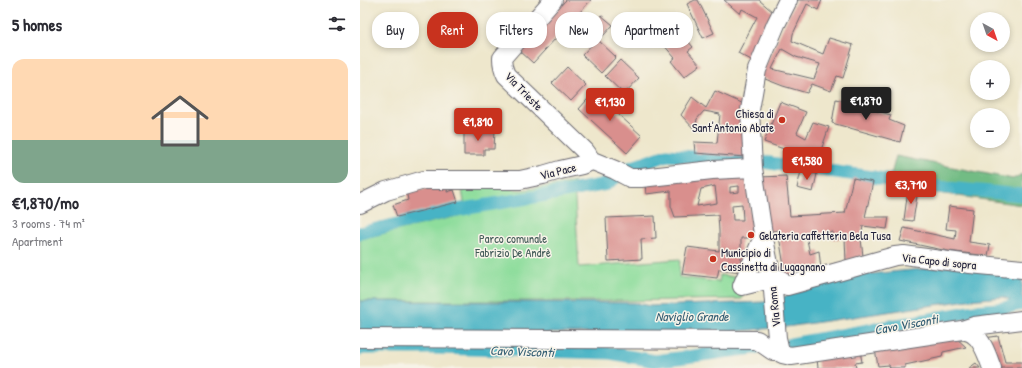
<!DOCTYPE html>
<meta charset="utf-8">
<style>
:root{--surface:#fff;--page:#f2f2f3;--text:#2b2b33;--muted:#7c7c81;--accent:#c8321e}
body{margin:0;font-family:"Patrick Hand",sans-serif;background:var(--page);color:var(--text);height:100vh;display:flex;flex-direction:column;font-size:15px;white-space:nowrap}
*{box-sizing:border-box;margin:0}
p{font-size:13px;color:var(--muted)}
.icon{flex:none;width:22px;height:22px;fill:none;stroke:currentColor;stroke-width:2;stroke-linecap:round;stroke-linejoin:round}
.map{position:relative;flex:1;overflow:hidden}
.details{display:flex;flex-direction:column;background:var(--surface);width:360px}
.details>*{flex:none}
.hud{position:absolute;left:12px;top:12px;width:380px;height:36px;display:flex;gap:8px}
.needle{width:26px;rotate:140deg}
.tools{position:absolute;left:610px;top:12px;display:grid;gap:8px}
.tools a{display:grid;place-items:center;width:40px;height:40px;border-radius:50%;background:var(--surface);box-shadow:0 2px 6px #0003;font-size:20px}
.price{position:absolute;translate:-50% -34px;padding:0 9px;border-radius:4px;background:var(--accent);color:#fff;font-size:13px;line-height:26px;filter:drop-shadow(0 1px 2px #0008)}
.price::after{content:'';position:absolute;left:50%;top:24px;width:12px;height:9px;margin-left:-6px;background:inherit;clip-path:polygon(0 0,100% 0,50% 100%)}
.price.current{background:#222;color:#fff}
ul{padding:0;list-style:none}
li{display:grid;align-content:center;gap:8px;height:212px;padding:0 12px}
li span{display:grid;place-items:center;height:124px;border-radius:12px;color:#555}
li>.icon{margin-inline-start:auto}
span .icon{width:72px;height:72px;fill:#fffc;stroke-width:1}
li b{font-size:17px}
h2{display:flex;justify-content:space-between;align-items:center;height:48px;padding:0 12px;font-size:17px}
.pill{padding:0 14px;border-radius:16px;background:var(--surface);box-shadow:0 2px 6px #0003;font-size:14px;line-height:36px}
.pill.current{background:var(--accent);color:#fff}
main{display:flex;flex:1;min-height:0}
.map>svg:first-child{display:block}
</style>
<main>
<section class="details">
<h2>5 homes<svg class="icon" aria-label="filters" viewBox="0 0 24 24"><path d="M4 7h16M4 17h16"/><circle cx="9" cy="7" r="2"/><circle cx="15" cy="17" r="2"/></svg></h2>
<ul>
<li><span style="background:linear-gradient(#ffd9b3 65%,#7fa58c 0)"><svg class="icon" aria-label="home" viewBox="0 0 24 24"><path d="M3 11l9-7 9 7M6 9v11h12V9"/></svg></span><div><b>€1,870/mo</b><p>3 rooms · 74 m²</p><p>Apartment</p></div></li>
</ul>
</section>
<div class="map">
<svg width="662" height="368" viewBox="0 0 662 368">
<rect width="100%" height="100%" fill="#f7f3e8"/>
<filter id="ink" filterUnits="userSpaceOnUse"><feTurbulence type="fractalNoise" baseFrequency=".025" numOctaves="2"/><feDisplacementMap in="SourceGraphic" scale="8" xChannelSelector="R" yChannelSelector="G"/><feConvolveMatrix kernelMatrix="1 2 1 2 8 2 1 2 1" color-interpolation-filters="sRGB"/></filter>
<filter id="wash" filterUnits="userSpaceOnUse"><feTurbulence type="fractalNoise" baseFrequency=".012" numOctaves="4" result="noise"/><feDisplacementMap in="SourceGraphic" scale="16" xChannelSelector="R" yChannelSelector="G"/><feGaussianBlur stdDeviation="0.9" result="paint"/><feColorMatrix in="noise" values="0 0 0 0 0 0 0 0 0 0 0 0 0 0 0 0 0 1.4 0 .05"/><feComposite in="paint" operator="in"/></filter>
<g filter="url(#wash)">
<rect width="100%" height="100%" fill="#eee7cc"/>
<path fill="#8edd9c" stroke="#58806c" d="M214,182L219,267L320,259L319,277L359,282L360,275L382,278V299L254,301H0V239L106,214L101,184L162,190Z"/>
<path fill="#72bc84" stroke="#4a6f60" d="M536,156L653,179L662,174V205L528,186Z"/>
<path fill="#47b3c5" stroke="#346a80" d="M594,266L662,272V305L643,297L608,300L426,327L355,333H0V301L275,303L290,306L405,302L499,275Z"/>
<g fill="none" stroke-linecap="round" stroke-linejoin="round">
<path stroke="#47b3c5" stroke-width="13" d="M0,233L91,211L204,192L247,184L267,169L307,155L402,162L513,177L556,185L662,195
M431,344L615,311L638,309L662,304
M0,349L3,348H77L250,353L295,361L395,348"/>
</g>
<g id="blocks">
<path fill="#d98f8d" fill-rule="evenodd" d="M206,0H231L173,63L159,50Z
M335,0H338L354,33L343,38L327,4Z
M364,0H399L413,12L395,62L378,53L397,17L382,9L380,14Z
M436,0H462L458,10L447,4L433,34L432,41L463,54L469,38L493,45L483,78L477,76L471,91L452,84L447,93L423,86L400,77ZM422,49L436,57L460,64L454,79L412,69Z
M241,15L253,25L243,36L232,26Z
M318,29L333,47L328,51L340,65L324,77L311,61L315,58L302,43Z
M237,39L256,57L241,73L222,55Z
M260,60L279,78L264,94L245,76Z
M207,67L226,85L211,101L192,83Z
M355,91L384,104L385,157L335,153L334,142L357,143L360,114L344,111L337,119L335,130L321,115L332,97L346,108Z
M234,92L282,136L267,153L219,109Z
M476,99L531,115L529,120L544,126L540,142L472,123Z
M420,102L446,112L437,133L446,138L453,122L469,127L458,159L421,148L404,142Z
M104,130H135L134,149H124V155H104Z
M441,171L457,174L453,192L437,188Z
M386,174L394,238H381V272L359,269L357,278L322,274L327,247L359,251V231L358,215L315,217L311,206V191L286,194L285,182ZM355,186L357,203L337,206L341,189ZM379,186V192L370,193V187ZM382,204L383,220H373L372,205Z
M426,176L430,216L485,213L493,178L513,182L505,217H529L527,229L503,226L501,239L503,256L486,261L485,239H473V232L446,235L450,254L459,251L461,269L415,278L414,268L424,266L418,230L408,232L399,177Z
M88,185L87,192L94,190L98,202L37,217L33,205L48,200L46,191Z
M548,189L558,190L553,221L544,220Z
M589,206L613,209L609,242L630,245L628,256L588,251L540,241L544,228L595,239L596,230L586,229Z
M295,216L296,238L281,239L282,259L248,261L246,218Z
M638,336L645,362H662V368H634L624,338Z
M595,337L606,347L583,352L582,357L545,365V368H530L529,365L518,366L515,349Z
M500,351L502,362L495,363L496,368H458L457,359Z
M616,363L620,368H609Z"/>
</g>
</g>
<g filter="url(#ink)">
<use href="#blocks" fill-opacity="0" stroke="#69676e" stroke-width="1"/>
<g fill="none" stroke-linecap="round" stroke-linejoin="round">
<g stroke="#69676e" stroke-width="20">
<path id="minor" d="M193,0L142,58C142,65 143,69 146,75L225,151L228,155V159
M228,159L255,170L270,178H281L352,170L393,168
M0,204L26,191L64,180H160L183,175L200,170L222,165L227,163L228,159
M382,286L406,280L420,279L423,284L427,286L535,256L544,255L610,264L662,269
M382,286L400,244H405
M602,330C606,331 611,332 614,335C623,341 628,358 632,368
M0,338L397,340L413,351H420
M420,351L417,338L412,279L403,234L393,168L390,110L397,70L416,24L428,0
M420,351L422,354L431,356L602,330L614,326L662,320"/>
</g>
<use href="#minor" stroke="#fff" stroke-width="18"/>
</g>
</g>
<g fill="#c8321e" stroke="#f7f3e8" stroke-width="1.5">
<circle cx="422" cy="120" r="4"/>
<circle cx="391" cy="235" r="4"/>
<circle cx="353" cy="259" r="4"/>
</g>
<g text-anchor="middle" dominant-baseline="central" stroke-width="3" stroke-linejoin="round" paint-order="stroke">
<g font-size="12" fill="#22223b" stroke="#f7f3e8">
<text transform="translate(164 91) rotate(46)">Via Trieste</text>
<text transform="translate(198 171) rotate(-14)">Via Pace</text>
<text transform="translate(579 261) rotate(6)">Via Capo di sopra</text>
<text transform="translate(414 307) rotate(-96)">Via Roma</text>
</g>
<g font-size="12" fill="#22223b" stroke="#f7f3e8" text-anchor="start">
<text x="414" y="113" text-anchor="end">Chiesa di<tspan x="414" dy="14">Sant'Antonio Abate</tspan></text>
<text x="399" y="235">Gelateria caffetteria Bela Tusa</text>
<text x="361" y="252">Municipio di<tspan x="361" dy="14">Cassinetta di Lugagnano</tspan></text>
</g>
<g font-size="12" fill="#425a58" stroke="#f7f3e8">
<text x="153" y="238">Parco comunale<tspan x="153" dy="14">Fabrizio De Andrè</tspan></text>
</g>
<g font-size="13" font-style="italic" fill="#315c72" stroke="#f7f3e8">
<text x="332" y="316">Naviglio Grande</text>
<text transform="translate(546 324) rotate(-10)">Cavo Visconti</text>
<text transform="translate(162 351) rotate(2)">Cavo Visconti</text>
</g>
</g>
</svg>
<div class="tools">
<a><svg class="needle" viewBox="-14 -14 28 28"><path d="M0-13l5 13h-10z" fill="#e53935"/><path d="M0 13l5-13h-10z" fill="#7c7c81"/></svg></a>
<a>+</a>
<a>−</a>
</div>
<b class="price current" style="left:506px;top:121px">€1,870</b>
<b class="price" style="left:250px;top:122px">€1,130</b>
<b class="price" style="left:118px;top:142px">€1,810</b>
<b class="price" style="left:447px;top:181px">€1,580</b>
<b class="price" style="left:551px;top:205px">€3,710</b>
<div class="hud">
<a class="pill">Buy</a>
<a class="pill current">Rent</a>
<a class="pill">Filters</a>
<a class="pill">New</a>
<a class="pill">Apartment</a>
</div>
</div>
</main>
